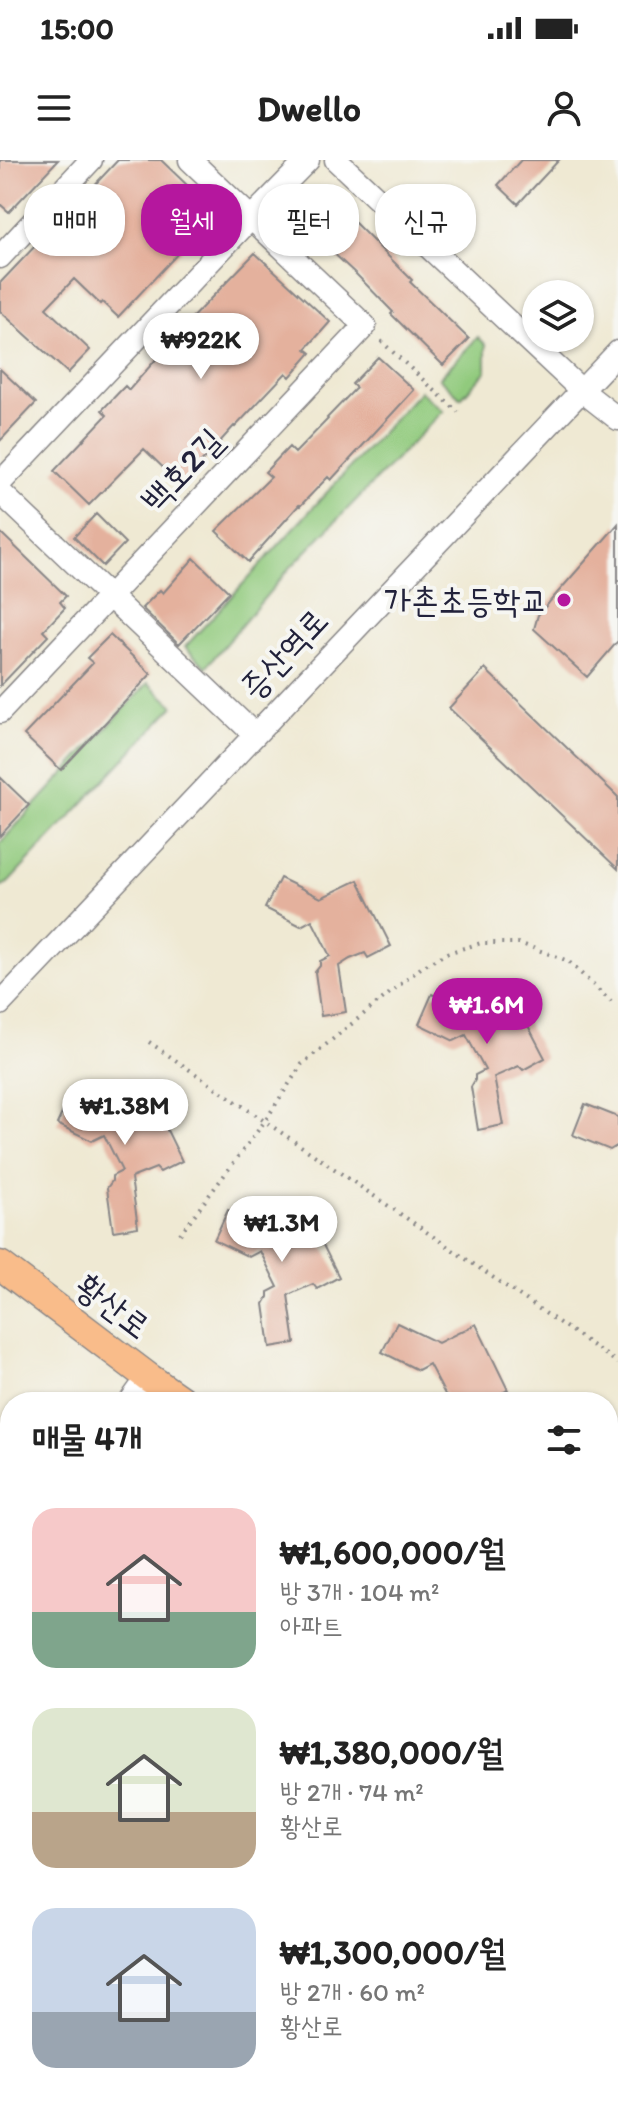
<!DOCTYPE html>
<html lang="ko">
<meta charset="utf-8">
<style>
:root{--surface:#fff;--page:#f6f6f6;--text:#222;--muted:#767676;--accent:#b5179e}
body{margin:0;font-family:Itim,"Poor Story",sans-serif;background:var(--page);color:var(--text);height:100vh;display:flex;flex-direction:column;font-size:30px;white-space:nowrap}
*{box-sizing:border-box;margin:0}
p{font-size:26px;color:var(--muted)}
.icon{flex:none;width:44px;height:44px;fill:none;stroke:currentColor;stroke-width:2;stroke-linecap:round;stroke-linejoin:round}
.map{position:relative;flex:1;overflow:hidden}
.sheet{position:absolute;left:0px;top:1232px;width:618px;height:712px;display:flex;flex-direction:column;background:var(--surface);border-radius:32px 32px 0 0;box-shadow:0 2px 6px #0004}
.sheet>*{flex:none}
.hud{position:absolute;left:24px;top:24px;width:570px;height:72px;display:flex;gap:16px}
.tools{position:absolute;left:522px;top:120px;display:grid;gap:16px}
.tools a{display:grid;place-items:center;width:72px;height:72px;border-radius:50%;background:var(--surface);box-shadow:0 2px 6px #0004;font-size:40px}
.price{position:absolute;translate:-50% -68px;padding:0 18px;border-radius:28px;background:#fff;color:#222;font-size:26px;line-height:52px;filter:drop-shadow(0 2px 4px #0008)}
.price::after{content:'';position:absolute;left:50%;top:48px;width:24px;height:18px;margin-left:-12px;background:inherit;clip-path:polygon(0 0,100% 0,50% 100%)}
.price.current{background:var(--accent);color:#fff}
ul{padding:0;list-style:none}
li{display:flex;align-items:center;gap:24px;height:200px;padding:0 32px}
li span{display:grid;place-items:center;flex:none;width:224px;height:160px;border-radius:24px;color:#555}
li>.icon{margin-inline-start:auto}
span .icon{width:96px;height:96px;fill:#fffc;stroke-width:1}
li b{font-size:34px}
h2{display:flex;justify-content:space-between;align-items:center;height:96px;padding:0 32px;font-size:34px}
.pill{padding:0 28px;border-radius:32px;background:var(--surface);box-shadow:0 2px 6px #0004;font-size:28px;line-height:72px}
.pill.current{background:var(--accent);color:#fff}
.status{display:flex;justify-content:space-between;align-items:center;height:56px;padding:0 40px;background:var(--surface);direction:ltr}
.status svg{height:22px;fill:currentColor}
header{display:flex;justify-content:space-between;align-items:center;height:104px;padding:0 32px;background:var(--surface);font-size:36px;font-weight:700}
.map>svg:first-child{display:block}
</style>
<div class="status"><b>15:00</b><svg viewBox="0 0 49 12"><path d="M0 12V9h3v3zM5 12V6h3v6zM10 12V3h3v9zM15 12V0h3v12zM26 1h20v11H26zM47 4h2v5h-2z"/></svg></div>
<header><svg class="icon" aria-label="menu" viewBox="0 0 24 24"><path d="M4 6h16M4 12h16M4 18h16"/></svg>Dwello<svg class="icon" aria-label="person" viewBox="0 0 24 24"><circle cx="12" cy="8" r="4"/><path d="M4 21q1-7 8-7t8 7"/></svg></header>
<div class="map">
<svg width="618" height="1944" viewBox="0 0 618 1944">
<rect width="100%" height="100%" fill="#f6f6f2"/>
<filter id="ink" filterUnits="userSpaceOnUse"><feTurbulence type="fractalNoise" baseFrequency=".0125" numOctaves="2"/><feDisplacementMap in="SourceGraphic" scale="16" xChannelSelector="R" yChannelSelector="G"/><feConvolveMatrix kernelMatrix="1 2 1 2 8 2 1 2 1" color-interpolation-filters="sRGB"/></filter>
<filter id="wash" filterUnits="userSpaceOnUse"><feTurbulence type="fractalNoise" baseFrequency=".006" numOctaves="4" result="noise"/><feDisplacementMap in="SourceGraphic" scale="32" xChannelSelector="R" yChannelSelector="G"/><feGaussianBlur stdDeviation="1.8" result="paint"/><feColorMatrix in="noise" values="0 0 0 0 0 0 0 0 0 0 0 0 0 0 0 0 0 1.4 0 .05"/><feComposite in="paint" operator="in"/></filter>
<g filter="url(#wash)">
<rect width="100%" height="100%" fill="#efe9d3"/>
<path fill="#91ca7d" stroke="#5a765c" stroke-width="2" d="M478,177L486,185V211L461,238L439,218Z
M420,231L443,251L289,409L206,507L185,487Z
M148,523L174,546L8,723L0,727V683Z"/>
<g id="blocks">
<path fill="#e4b19d" d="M0,0H58L9,52L0,44Z
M118,0H161L216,53L118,157L102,142L100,144L74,119L46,148L90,190L68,213L0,151V123L38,83L37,81L65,52L64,51L84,30L87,33Z
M521,0H559L518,44L498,25Z
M310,33L322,35L349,59L350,58L412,120L410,122L469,179L443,205L391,154L393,152L357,115L315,76L306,85L283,63Z
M255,93L330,162L306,189L311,193L290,217L286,213L235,267L234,266L181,325L144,289L89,345L54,311L107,255L102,250L125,226L129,230L159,196L157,194L179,171Z
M378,197L414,230L331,320L328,317L300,346L299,345L248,402L216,371L271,317L265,312L289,287L295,293L328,259L327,258L356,228L352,224Z
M0,209L36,243L0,281Z
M96,354L125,383L103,406L74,377Z
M618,364V481L587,517L534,469L538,455Z
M0,372L66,436L60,442L65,448L43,471L48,476L0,526Z
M194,398L229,432L179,484L142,448L160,430L163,433Z
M110,475L151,514L61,610L24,575L93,503L87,498Z
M485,509L618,637V709L449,548Z
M0,617L29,645L0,676Z
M280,718L321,738L358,720L391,786L368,798L365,793L350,799L339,806L346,852L321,856L315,812L320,806V801L330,796L312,760L301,766L265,748Z
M511,833L545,898L523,910L519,906L494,917L503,965L478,970L471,927L475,920V915L485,910L466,875L454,881L419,864L432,834L473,853Z
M71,934L112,954L150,935L182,1001L160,1012L156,1008L131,1018L138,1067L113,1071L107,1028L112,1021V1016L122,1011L104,975L92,981L57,964Z
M585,944L618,957V985L610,990L573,975Z
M228,1050L269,1070L306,1051L339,1117L317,1129L313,1124L288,1135L295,1183L270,1187L264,1144L268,1137V1132L278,1127L260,1091L249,1097L214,1080Z
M397,1163L438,1183L476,1164L508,1230L486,1241L482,1237L469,1242H449L429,1204L418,1210L382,1192Z"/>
</g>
</g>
<g filter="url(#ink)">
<use href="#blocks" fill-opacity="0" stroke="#888687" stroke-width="2"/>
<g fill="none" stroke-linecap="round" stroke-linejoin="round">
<g stroke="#888687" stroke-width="25">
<path id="minor" d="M336,0L581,230L618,259
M0,97L91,0
M0,323L251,58L308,0
M0,332L255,575
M0,552L365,166L190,0
M0,844L618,192
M130,1242L148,1217
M0,1387L10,1394
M0,1424L10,1409
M618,1586V1590
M0,1629L10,1635
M0,1892L10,1896
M75,1934L89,1944
M443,1934L457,1944
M143,1944L150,1934
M610,1944L618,1934"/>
</g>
<g stroke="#888687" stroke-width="31">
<path id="major" d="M0,1105L148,1217L184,1242
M608,1533L618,1539"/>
</g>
<path stroke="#888687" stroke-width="4" stroke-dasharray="2 6" stroke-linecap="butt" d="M381,181L458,252
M149,882L618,1203
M180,1074L265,961L302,904L422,807L447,793L481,783H519L568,801L611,842"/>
<use href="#minor" stroke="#fff" stroke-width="22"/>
<use href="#major" stroke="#f9bc8a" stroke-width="28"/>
</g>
</g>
<circle fill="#b5179e" stroke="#f6f6f2" stroke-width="3" cx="564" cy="440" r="8"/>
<g text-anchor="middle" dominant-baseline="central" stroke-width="8" stroke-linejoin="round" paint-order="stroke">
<g font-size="34" fill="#22223b" stroke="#f6f6f2">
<text transform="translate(182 310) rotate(-46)">백호2길</text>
<text transform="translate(284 494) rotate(-47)">증산역로</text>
<text transform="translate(113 1146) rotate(37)">황산로</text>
</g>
<g font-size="34" fill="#22223b" stroke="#f6f6f2" text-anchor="end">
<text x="548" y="440">가촌초등학교</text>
</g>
</g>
</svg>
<div class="tools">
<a><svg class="icon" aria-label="layers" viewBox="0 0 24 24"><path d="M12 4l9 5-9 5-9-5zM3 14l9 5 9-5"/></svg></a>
</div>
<b class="price" style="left:201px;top:221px">₩922K</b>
<b class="price current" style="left:487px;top:886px">₩1.6M</b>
<b class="price" style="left:125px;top:987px">₩1.38M</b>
<b class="price" style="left:282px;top:1104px">₩1.3M</b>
<div class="hud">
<a class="pill">매매</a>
<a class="pill current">월세</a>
<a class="pill">필터</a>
<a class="pill">신규</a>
</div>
<section class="sheet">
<h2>매물 4개<svg class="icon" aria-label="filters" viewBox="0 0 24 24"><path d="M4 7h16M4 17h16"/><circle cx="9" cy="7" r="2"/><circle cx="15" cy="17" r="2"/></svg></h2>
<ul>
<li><span style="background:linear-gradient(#f6c9c9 65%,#7fa58c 0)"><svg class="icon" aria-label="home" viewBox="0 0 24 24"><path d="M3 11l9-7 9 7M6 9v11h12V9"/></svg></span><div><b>₩1,600,000/월</b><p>방 3개 · 104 m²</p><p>아파트</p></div></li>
<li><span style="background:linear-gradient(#dfe7d0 65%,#b9a48a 0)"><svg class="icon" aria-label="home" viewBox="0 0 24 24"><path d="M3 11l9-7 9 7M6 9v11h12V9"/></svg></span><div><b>₩1,380,000/월</b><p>방 2개 · 74 m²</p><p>황산로</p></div></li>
<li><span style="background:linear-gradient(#c9d6e8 65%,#9aa5b1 0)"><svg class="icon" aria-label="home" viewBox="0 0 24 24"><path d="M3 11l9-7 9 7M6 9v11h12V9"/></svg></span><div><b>₩1,300,000/월</b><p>방 2개 · 60 m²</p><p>황산로</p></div></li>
</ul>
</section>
</div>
